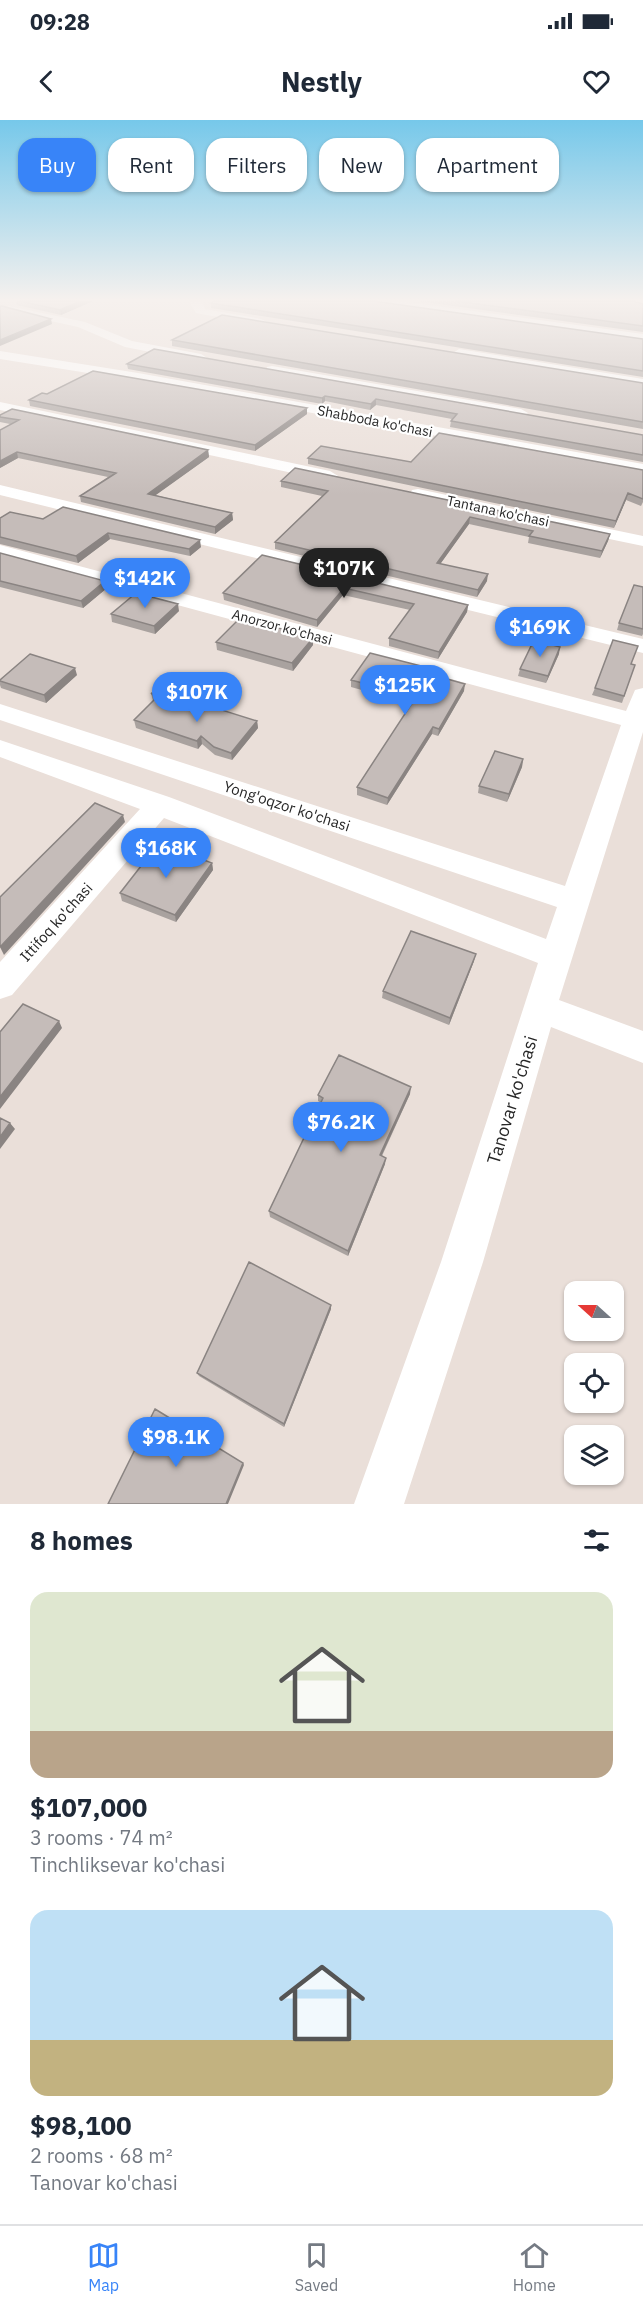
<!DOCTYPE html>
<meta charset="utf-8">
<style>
:root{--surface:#fff;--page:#f6f6f7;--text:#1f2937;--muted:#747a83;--line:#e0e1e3;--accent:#3884f8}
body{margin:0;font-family:"IBM Plex Sans",sans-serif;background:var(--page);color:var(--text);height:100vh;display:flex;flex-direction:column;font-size:22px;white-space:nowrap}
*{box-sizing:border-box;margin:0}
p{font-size:20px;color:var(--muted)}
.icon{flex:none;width:33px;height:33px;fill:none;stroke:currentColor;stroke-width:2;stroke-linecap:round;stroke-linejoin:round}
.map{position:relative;height:1384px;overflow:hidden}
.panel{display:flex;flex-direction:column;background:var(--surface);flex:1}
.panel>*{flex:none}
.guide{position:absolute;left:18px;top:18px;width:608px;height:54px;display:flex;gap:12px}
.needle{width:39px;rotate:291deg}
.tools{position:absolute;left:564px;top:1161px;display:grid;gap:12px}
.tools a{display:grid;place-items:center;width:60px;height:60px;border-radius:12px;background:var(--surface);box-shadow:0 2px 4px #0004;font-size:30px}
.price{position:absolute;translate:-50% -51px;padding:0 14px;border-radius:21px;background:var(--accent);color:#fff;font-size:20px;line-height:39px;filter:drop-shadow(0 2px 3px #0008)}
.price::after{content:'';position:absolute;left:50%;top:36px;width:18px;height:14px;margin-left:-9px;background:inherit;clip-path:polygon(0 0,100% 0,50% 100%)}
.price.active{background:#222;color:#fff}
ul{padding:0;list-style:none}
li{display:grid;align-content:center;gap:12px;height:318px;padding:0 30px}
li span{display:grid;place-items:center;height:186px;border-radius:18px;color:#555}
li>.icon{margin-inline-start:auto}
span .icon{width:108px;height:108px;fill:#fffc;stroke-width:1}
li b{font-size:26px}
h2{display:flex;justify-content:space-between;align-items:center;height:72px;padding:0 30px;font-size:26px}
.pill{padding:0 21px;border-radius:18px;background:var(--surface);box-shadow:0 2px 4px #0004;font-size:21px;line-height:54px}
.pill.active{background:var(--accent);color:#fff}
.status{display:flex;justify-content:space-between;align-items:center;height:42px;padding:0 30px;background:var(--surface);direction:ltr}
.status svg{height:16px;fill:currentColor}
header{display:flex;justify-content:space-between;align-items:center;height:78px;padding:0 30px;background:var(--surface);font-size:27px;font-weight:800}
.tab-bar{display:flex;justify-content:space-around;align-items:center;height:84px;border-top:2px solid var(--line);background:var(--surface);font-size:16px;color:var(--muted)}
.tab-bar a{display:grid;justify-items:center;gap:3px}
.tab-bar .active{color:var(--accent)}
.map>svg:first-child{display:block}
</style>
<div class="status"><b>09:28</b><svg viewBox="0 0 49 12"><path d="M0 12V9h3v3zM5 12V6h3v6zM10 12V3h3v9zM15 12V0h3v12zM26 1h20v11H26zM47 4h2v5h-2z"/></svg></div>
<header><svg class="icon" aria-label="back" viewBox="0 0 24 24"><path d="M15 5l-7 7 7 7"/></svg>Nestly<svg class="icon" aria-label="heart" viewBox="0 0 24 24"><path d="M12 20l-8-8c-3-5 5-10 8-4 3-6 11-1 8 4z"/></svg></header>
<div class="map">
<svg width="643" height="1384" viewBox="0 0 643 1384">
<rect width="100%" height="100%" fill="#eadfd9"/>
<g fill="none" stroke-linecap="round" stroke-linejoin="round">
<path fill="#fff" fill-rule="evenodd" d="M189,181H202L205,189L261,199L267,202L261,205L196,193Z
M368,181H399L643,214V222L373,184Z
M9,186L85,202L132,221L201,234L207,238L201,242L125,227L78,207L5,191V187Z
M459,229L643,259V267L455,236L453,233Z
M0,231L138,253L643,344V354L138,261L0,239Z
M272,246L521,289L528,293L521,297L267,253V247Z
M0,282L330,351L338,356L330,361L0,290Z
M0,365L643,519V533L0,375Z
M418,369L643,416V426L412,378L410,374L412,370Z
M0,425L626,591L635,570L643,568V612L559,880L643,911V943L551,907L483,1142L404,1384H354L441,1142L538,843L164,698L12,875L0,879V842L140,689L0,637V620L169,677L546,819L557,787L0,600V584L565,766L621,605L0,437Z"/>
</g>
<path fill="#a9a29f" d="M16,181H93L61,195L17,185Z
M418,181H633L643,184V212Z
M211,183L643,219V257L211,188Z
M172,220L643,263V309L172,226Z
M127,244L643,315V342L450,307L451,301L452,299L376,285L370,290L325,281L322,284L128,249Z
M47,274L307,294L255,331L30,286L29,280Z
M0,295L208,330L209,337L155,375L232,393L233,400L215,414L81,382L80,376L108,357L18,338L0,348L10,304L0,302Z
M308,338L411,342L643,350V382L641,386L626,380L614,408L308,344Z
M281,361L610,414L608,421L600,438L528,423L529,417L469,404L440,444L487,461L477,477L275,429V422L322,376L281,367Z
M0,398L43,399L201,427L190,436L110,419L78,443L0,424Z
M0,433L107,468L83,488L0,467Z
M262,435L468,485L467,492L438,539L389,526V518L410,490L343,475L317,507L224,480L223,473Z
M643,467V514L642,516L617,510L619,503Z
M179,491L155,514L112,502L111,494Z
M313,518V525L293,551L217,530L216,522Z
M559,534L546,563L518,556L520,549Z
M631,544L635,545L622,583L592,575L595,568Z
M428,554L464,571L438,616L432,614L387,685L357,675V667L412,584L351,567V560Z
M77,555L46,583L1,568L0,565V560Z
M151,573L202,589L257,601L258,608L232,640L215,635L202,624L198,629L136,608L134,600L153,581Z
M523,639L522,647L507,682L478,673L479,666Z
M212,743L213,750L176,802L122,781L120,773Z
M474,841L449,905L382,878L383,871Z
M410,974L382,1036L385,1044L348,1136L270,1097L269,1091L321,983L318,981V975Z
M331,1189L284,1307L199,1256L197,1253Z"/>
<path fill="#8a8482" d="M80,181H93L61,195L60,190Z
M51,199L52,204L0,226V220Z
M325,276V281L322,284V278Z
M376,279V285L370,290L371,284Z
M307,288V294L255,331V325Z
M208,330L209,337L149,380L148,374Z
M17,332L18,338L0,348V341Z
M628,373L626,380L614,408L616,401Z
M232,393L233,400L215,414V407Z
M470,397L469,404L436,450L437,443Z
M108,413L110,419L78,443L76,436Z
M610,414L608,421L600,438L602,431Z
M200,420L201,427L190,436L189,429Z
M488,454L487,461L477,477L478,470Z
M105,461L107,468L83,488L81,481Z
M344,468L343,475L317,507V500Z
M178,484L179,491L155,514L154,506Z
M468,485L467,492L438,539L439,532Z
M313,518V525L293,551L292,543Z
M560,527L559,534L546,563L548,556Z
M75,548L77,555L46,583L44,575Z
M465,564L464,571L438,616L439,609Z
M257,601L258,608L232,640L231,633Z
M433,607L432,614L387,685L388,678Z
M201,616L202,624L198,629L197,621Z
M523,639L522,647L507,682L509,674Z
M123,695L125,702L4,835L0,827Z
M212,743L213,750L176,802L175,795Z
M476,834L474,841L449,905L450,898Z
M59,901L62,908L0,989V977Z
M411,967L410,974L379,1041L380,1035Z
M10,1003L15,1009L0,1029V1017Z
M386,1038L385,1044L348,1136V1131Z
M331,1185V1189L284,1307V1304Z
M243,1343L244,1345L228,1384H226Z"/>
<path fill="#c5bcb9" stroke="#8a8482" stroke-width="1.5" d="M20,181H80L60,190Z
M214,181H373L643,219V251L211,183Z
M455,181H633L643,184V206Z
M0,186H2L51,199L0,220Z
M222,195L643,263V302L172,220Z
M154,229L643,315V335L451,301L457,294L376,279L371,284L325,276L322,278L127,244Z
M93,251L307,288L255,325L29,280L42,273L47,274Z
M12,289L208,330L148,374L232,393L215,407L80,376L116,353L17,332L0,341V310L19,300L0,297V295Z
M439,313L643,350V379L628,373L616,401L308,338L321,326L411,342Z
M295,348L610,414L602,431L529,416L533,411L470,397L437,443L488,454L478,470L275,422L328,371L281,361Z
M63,387L200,420L189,429L108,413L76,436L0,417V398L10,392L43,399Z
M0,433L105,461L81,481L0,461Z
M262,435L468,485L439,532L389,518L414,484L344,468L317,500L223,473Z
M634,465L643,467V509L619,503Z
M136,473L178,484L154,506L111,494Z
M241,497L313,518L292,543L216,522Z
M534,520L560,527L548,556L520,549Z
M613,520L638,526L631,544L635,545L624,576L595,568Z
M370,533L429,548L426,553L465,564L439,609L433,607L388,678L357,667L416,577L351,560Z
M30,534L75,548L44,575L0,561V560Z
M151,573L202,589L206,585L257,601L231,633L214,627L201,616L197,621L134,600L156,578Z
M495,631L523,639L509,674L479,666Z
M95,683L123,695L0,827V777Z
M159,723L212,743L175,795L120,773Z
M411,811L476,834L450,898L383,871Z
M23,884L59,901L0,977V912Z
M339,935L411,967L380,1035L386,1038L348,1131L269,1091L323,978L318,975Z
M0,998L10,1003L0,1017Z
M249,1142L331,1185L284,1304L197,1253Z
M155,1289L243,1343L226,1384H108Z"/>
<linearGradient id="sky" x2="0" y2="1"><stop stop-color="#76c8ea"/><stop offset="0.48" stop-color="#f6f1ee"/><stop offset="1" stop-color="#f6f1ee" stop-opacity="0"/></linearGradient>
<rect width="643" height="375" fill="url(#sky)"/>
<g text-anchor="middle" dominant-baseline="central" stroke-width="4.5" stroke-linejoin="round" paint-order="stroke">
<g font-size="14" fill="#272727" stroke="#fff">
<text transform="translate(375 301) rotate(11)">Shabboda ko'chasi</text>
<text transform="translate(498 391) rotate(12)">Tantana ko'chasi</text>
<text transform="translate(282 507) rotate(15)">Anorzor ko'chasi</text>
</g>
<g font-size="15" fill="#272727" stroke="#fff">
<text transform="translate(287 686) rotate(18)">Yong'oqzor ko'chasi</text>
<text transform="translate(56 802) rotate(-48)">Ittifoq ko'chasi</text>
</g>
<g font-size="18" fill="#272727" stroke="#fff">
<text transform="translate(512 980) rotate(-73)">Tanovar ko'chasi</text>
</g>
</g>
</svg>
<div class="tools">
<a><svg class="needle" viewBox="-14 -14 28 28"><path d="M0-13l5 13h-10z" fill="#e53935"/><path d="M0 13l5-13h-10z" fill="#747a83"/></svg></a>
<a><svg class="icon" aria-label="locate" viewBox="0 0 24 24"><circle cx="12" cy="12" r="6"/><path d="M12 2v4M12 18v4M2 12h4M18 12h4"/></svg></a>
<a><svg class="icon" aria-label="layers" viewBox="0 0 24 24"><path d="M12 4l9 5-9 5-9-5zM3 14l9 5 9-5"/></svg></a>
</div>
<b class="price active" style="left:344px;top:479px">$107K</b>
<b class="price" style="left:145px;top:489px">$142K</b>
<b class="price" style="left:540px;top:538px">$169K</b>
<b class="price" style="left:405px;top:596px">$125K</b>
<b class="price" style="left:197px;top:603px">$107K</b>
<b class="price" style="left:166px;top:759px">$168K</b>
<b class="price" style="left:341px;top:1033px">$76.2K</b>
<b class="price" style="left:176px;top:1348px">$98.1K</b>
<div class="guide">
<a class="pill active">Buy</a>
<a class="pill">Rent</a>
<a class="pill">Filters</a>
<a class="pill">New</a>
<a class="pill">Apartment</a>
</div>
</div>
<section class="panel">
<h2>8 homes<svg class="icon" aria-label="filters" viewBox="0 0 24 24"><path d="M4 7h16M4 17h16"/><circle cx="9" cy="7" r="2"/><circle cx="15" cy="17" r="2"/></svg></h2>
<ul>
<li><span style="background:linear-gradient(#dfe7d0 75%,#b9a48a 0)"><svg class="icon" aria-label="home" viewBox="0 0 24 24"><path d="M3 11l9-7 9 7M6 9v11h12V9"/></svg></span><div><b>$107,000</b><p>3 rooms · 74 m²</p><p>Tinchliksevar ko'chasi</p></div></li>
<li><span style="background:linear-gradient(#bfe0f5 70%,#c2b280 0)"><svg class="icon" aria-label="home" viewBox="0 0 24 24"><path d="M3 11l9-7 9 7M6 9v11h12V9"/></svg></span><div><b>$98,100</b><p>2 rooms · 68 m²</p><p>Tanovar ko'chasi</p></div></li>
</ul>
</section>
<nav class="tab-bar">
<a class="active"><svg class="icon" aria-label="map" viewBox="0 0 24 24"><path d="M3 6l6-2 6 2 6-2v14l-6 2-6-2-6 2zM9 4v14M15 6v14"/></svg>Map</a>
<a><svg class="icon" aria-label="saved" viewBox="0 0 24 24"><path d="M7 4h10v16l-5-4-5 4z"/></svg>Saved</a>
<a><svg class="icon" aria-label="home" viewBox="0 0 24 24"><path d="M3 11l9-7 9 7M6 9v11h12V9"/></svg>Home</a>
</nav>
